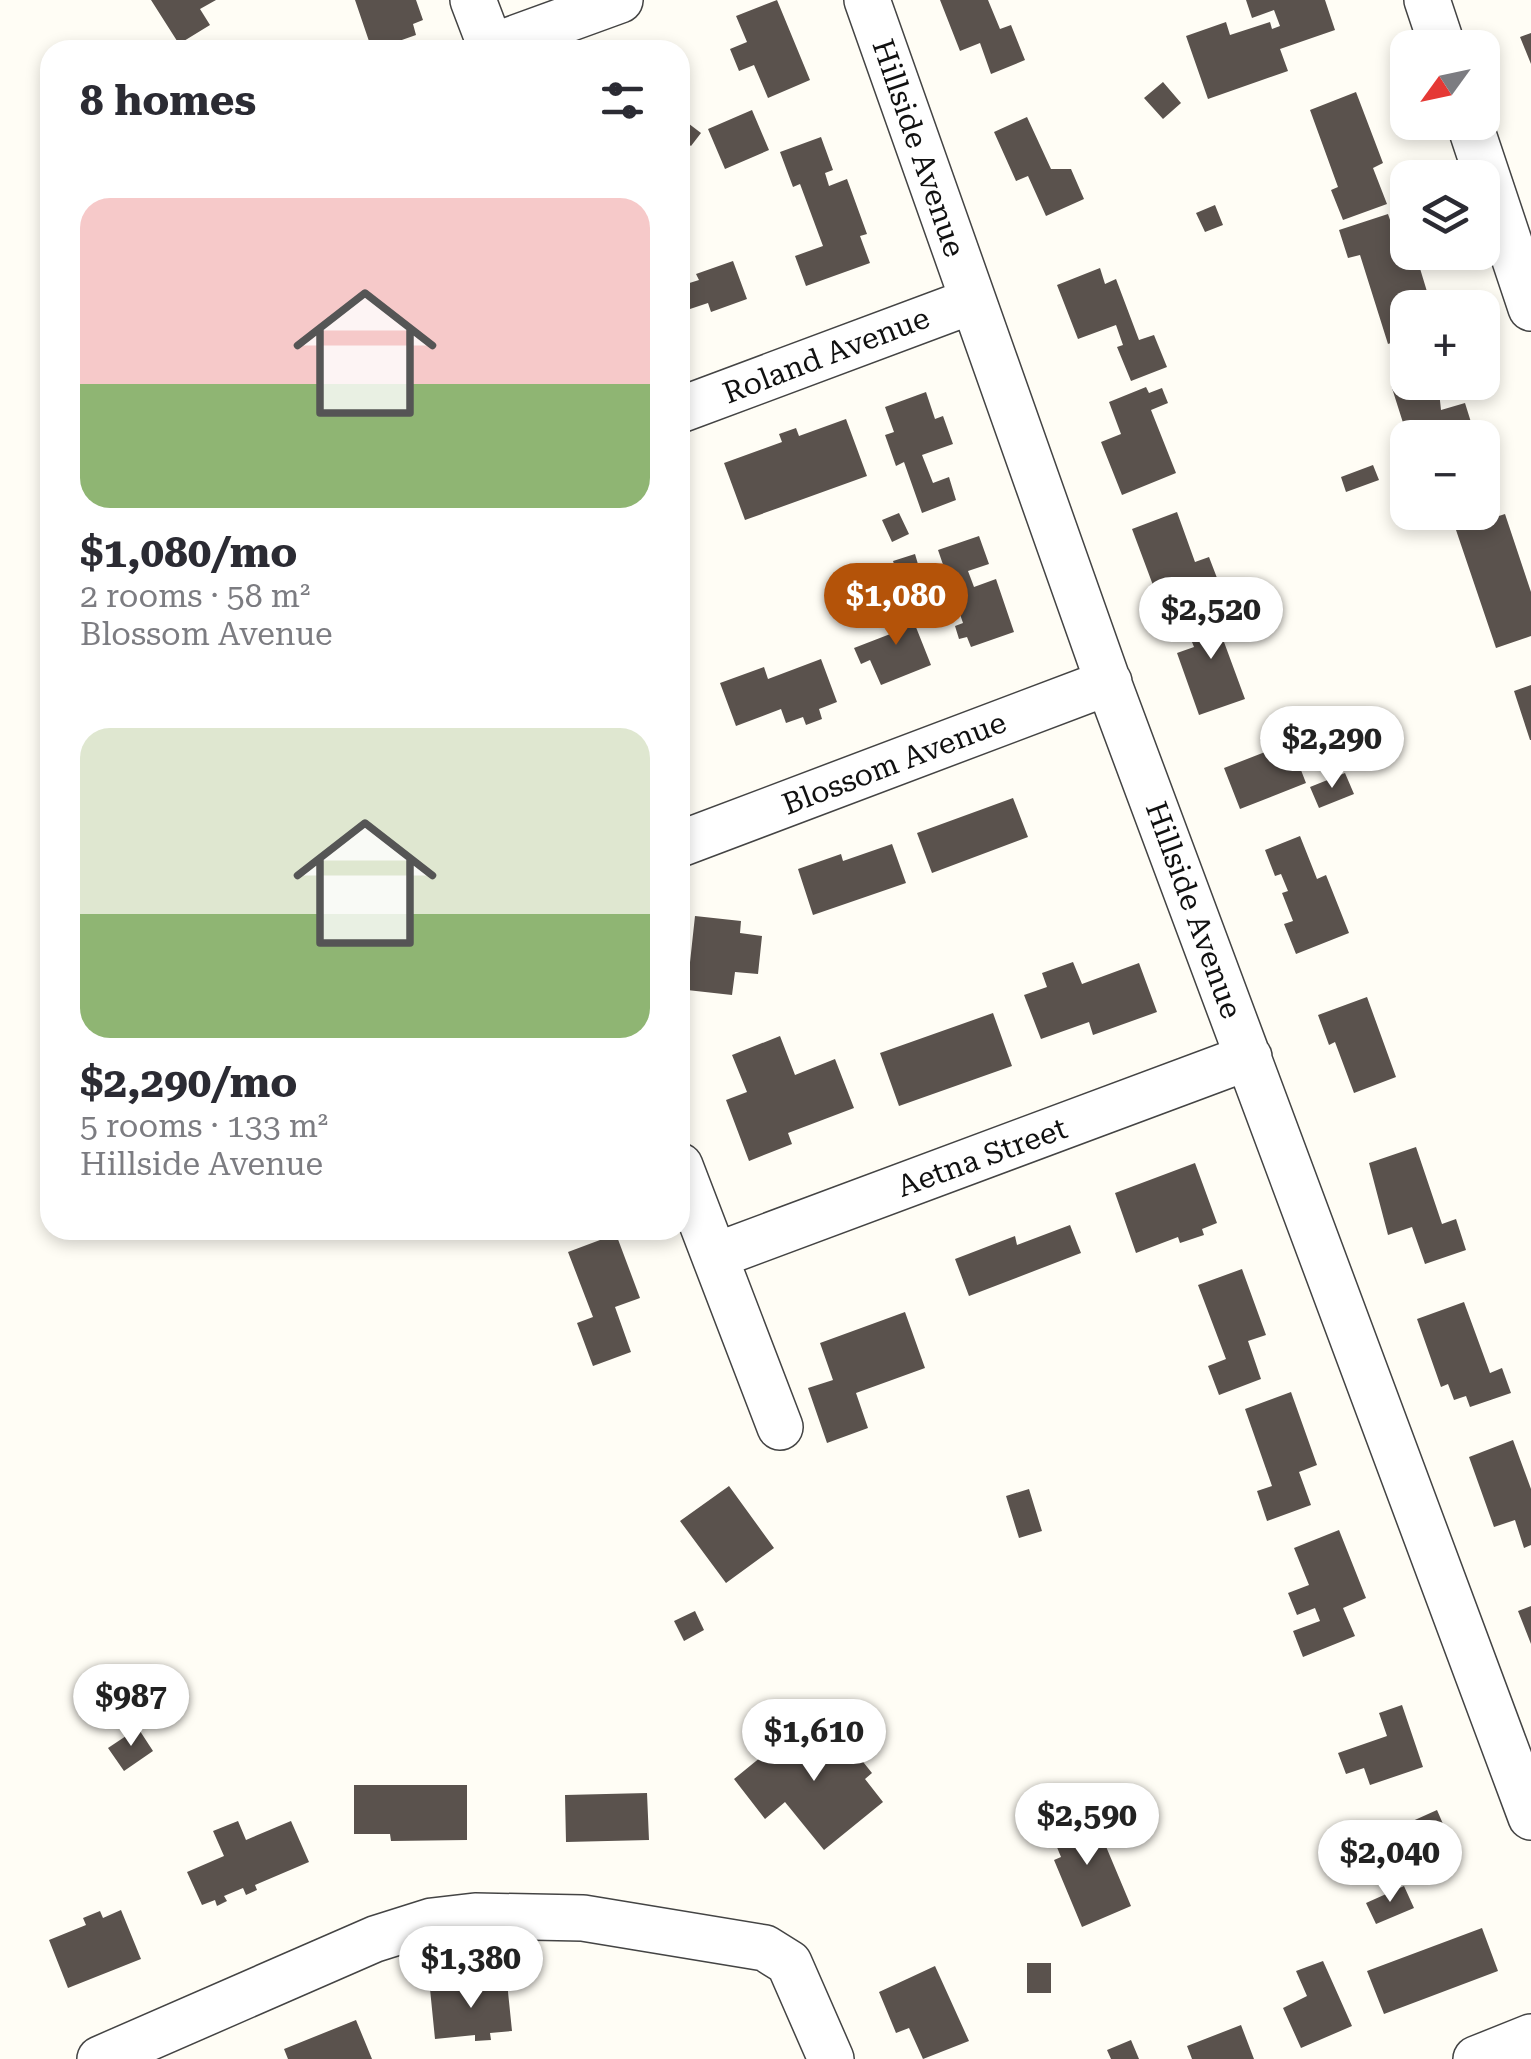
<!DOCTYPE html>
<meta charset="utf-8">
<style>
:root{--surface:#fff;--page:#f2f2f3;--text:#2b2b33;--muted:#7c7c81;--accent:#b45309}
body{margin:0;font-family:"Roboto Serif",serif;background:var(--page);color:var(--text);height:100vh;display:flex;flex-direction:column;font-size:38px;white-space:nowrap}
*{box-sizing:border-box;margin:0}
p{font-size:32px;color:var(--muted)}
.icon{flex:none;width:55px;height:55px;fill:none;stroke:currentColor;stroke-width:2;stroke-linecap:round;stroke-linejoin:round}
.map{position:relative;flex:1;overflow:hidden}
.drawer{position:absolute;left:40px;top:40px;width:650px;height:1200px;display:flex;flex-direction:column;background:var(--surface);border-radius:30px;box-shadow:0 5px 15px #0003}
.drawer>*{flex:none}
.needle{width:65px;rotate:237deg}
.controls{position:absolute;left:1390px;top:30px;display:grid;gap:20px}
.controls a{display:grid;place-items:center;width:110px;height:110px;border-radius:20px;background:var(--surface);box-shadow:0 5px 15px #0003;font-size:50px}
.price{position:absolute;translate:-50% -85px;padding:0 22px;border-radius:35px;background:#fff;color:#222;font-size:32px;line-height:65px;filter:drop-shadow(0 2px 5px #0008)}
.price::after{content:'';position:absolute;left:50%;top:60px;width:30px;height:22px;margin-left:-15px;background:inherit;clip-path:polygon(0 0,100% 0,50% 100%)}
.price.active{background:var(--accent);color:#fff}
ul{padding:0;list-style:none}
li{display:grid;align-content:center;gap:20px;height:530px;padding:0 40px}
li span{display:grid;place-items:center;height:310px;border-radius:30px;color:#555}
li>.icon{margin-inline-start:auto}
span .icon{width:180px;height:180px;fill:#fffc;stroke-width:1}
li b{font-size:42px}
h2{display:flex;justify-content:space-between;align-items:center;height:120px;padding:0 40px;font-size:42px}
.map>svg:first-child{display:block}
</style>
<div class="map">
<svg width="1531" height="2059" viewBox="0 0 1531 2059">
<rect width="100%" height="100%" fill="#fffdf5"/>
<path fill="#5a524d" d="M151,0H216L200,9L210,25L179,44Z
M355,0H416L423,20L413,24L416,35L399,41L402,50H372Z
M777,0L810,80L768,98L754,65L739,71L730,49L747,42L736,16Z
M940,0H988L1000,29L1011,25L1025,60L991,74L980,43L960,51Z
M1246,0H1325L1335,30L1280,49L1288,71L1208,99L1186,36L1226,22L1230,35L1270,22L1272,29L1280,26L1274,10L1252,18Z
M1531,33V64L1520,37Z
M1163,82L1181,103L1163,119L1144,98Z
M1356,92L1383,163L1373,168L1387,204L1343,220L1331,190L1338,187L1310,110Z
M752,110L769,150L725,169L708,129Z
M680,117L701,133L691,146L680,138Z
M1027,117L1051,169H1071L1084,199L1046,216L1028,176L1016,181L994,132Z
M821,137L833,170L825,173L829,186L847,179L867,234L860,236L870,263L806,286L795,256L823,246L800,184L793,187L780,152Z
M1215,205L1223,225L1205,232L1196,213Z
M1388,214L1400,249L1408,247V252H1415L1432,308H1408V337L1388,344L1360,255L1348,258L1339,230Z
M733,261L747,299L711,312L708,303L687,310L690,319L680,323V286L699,280L696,274Z
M1100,268L1105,284L1116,279L1139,340L1154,335L1167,367L1131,381L1117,347L1123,345L1116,325L1078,339L1057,285Z
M1408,379L1438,382L1441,410L1465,403L1475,435L1425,438L1421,424L1405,429L1391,385Z
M1146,387L1149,393L1162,388L1168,403L1151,410L1176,473L1122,495L1101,442L1121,434L1109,402Z
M926,392L935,419L943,416L953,444L922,455L933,483L949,477L956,500L922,513L904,462L896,466L885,435L894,432L885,407Z
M846,419L867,476L745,520L724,463L782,442L779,434L796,428L799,436Z
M1373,465L1379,480L1346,492L1341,477Z
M1177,512L1195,562L1209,557L1222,591L1163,612L1132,529Z
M899,513L909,534L892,542L882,520Z
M1505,514L1531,592V636L1496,648L1456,530Z
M979,536L989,564L968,571L974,587L996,579L1014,632L971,647L967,637L959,639L955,626L963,623L938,550Z
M915,554L925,588L904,594L893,561Z
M904,597L931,665L881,685L870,660L861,664L854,648L898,631L888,604Z
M1227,606L1238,637L1224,642L1245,699L1199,715L1177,653L1194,647L1184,622Z
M821,659L837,702L819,709L822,719L806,725L803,717L786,723L781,709L736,726L720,683L764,667L768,679Z
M1531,685V740H1530L1514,691Z
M1285,729L1306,783L1240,809L1224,768L1265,752L1260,739Z
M1345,773L1354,794L1319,808L1310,787Z
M1013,798L1028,837L932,873L917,833Z
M1300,836L1317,879L1326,875L1349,933L1296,954L1284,924L1293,921L1282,893L1288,891L1281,874L1275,876L1265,850Z
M892,844L906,883L813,915L798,869L841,854L843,861Z
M695,916L741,921L740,933L762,936L758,974L735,972L732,995L687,990Z
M1073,962L1082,984L1139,963L1157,1012L1093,1035L1089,1022L1041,1039L1024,995L1047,987L1042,973Z
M1367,997L1396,1077L1354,1093L1335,1042L1329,1045L1318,1015Z
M993,1013L1012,1066L899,1106L880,1053Z
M780,1036L795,1075L835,1059L854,1108L788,1133L792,1144L749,1161L726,1100L747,1092L732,1055Z
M1416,1147L1442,1224L1456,1219L1466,1250L1425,1264L1412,1227L1388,1235L1369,1163Z
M1195,1163L1217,1223L1202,1229L1204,1235L1180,1243L1178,1237L1136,1253L1115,1193Z
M1070,1225L1081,1253L969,1296L955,1259L1015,1236L1017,1245Z
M616,1234L640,1298L615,1307L631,1352L593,1366L577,1323L593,1317L568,1252Z
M1242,1269L1266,1335L1248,1341L1261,1379L1219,1395L1208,1366L1226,1359L1198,1285Z
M1464,1302L1490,1373L1502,1368L1511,1393L1470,1407L1466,1396L1454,1400L1448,1384L1441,1387L1417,1319Z
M905,1312L925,1368L856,1393L868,1428L827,1443L808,1388L833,1380L820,1343Z
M1291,1392L1317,1465L1299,1472L1311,1505L1267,1521L1257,1491L1272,1486L1245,1409Z
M1513,1440L1531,1489V1545L1524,1548L1515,1520L1494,1527L1469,1457Z
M729,1486L774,1548L726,1583L680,1521Z
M1029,1489L1042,1531L1019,1538L1006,1496Z
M1339,1530L1366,1598L1343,1608L1355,1636L1303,1657L1293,1631L1320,1621L1315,1608L1297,1615L1288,1593L1309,1585L1294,1548Z
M1531,1606V1644L1518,1611Z
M695,1611L704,1630L684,1641L674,1621Z
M1402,1705L1423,1767L1370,1785L1364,1768L1346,1774L1338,1753L1387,1736L1379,1713Z
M827,1717L872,1773L865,1779L883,1802L824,1850L785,1802L765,1819L734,1779L773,1747L780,1755Z
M138,1728L153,1751L124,1771L108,1748Z
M354,1785H467V1840L391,1841L390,1834H354Z
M647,1793L649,1840L566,1842L565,1795Z
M1089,1806L1131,1906L1082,1927L1054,1860L1061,1857L1047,1823Z
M1437,1810L1459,1861L1418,1879L1409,1858L1393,1865L1384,1843L1401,1836L1397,1828Z
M238,1821L246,1840L291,1821L309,1862L255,1885L257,1890L246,1895L243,1888L224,1896L227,1901L217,1906L215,1900L202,1905L187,1872L224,1856L213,1831Z
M1404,1886L1414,1908L1376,1924L1366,1903Z
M121,1910L141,1959L68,1988L49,1940L86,1925L83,1918L100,1911L103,1918Z
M1482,1928L1498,1971L1384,2014L1367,1971Z
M1323,1961L1352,2026L1301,2048L1283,2008L1307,1996L1296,1971Z
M1027,1963H1051V1993H1027Z
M935,1966L969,2041L923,2059L909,2028L896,2033L879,1992Z
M507,1982L512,2031L490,2033L491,2040L475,2041V2035L435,2039L430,1989Z
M356,2020L372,2059H288L284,2049Z
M1241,2025L1254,2059H1192L1187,2046Z
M1131,2040L1139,2059H1111L1107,2050Z"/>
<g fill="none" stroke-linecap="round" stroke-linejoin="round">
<g stroke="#444" stroke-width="48">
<path id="minor" d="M473,0L492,50
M867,0L1107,679L1531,1817
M1427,0L1443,48
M491,47L620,0
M1469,122L1531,308
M680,410L972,301
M680,844L1109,682
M680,1166L780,1427
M715,1256L1249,1057
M100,2059L375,1939L432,1921L475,1916L583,1918L765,1948L789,1963L831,2059
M1476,2059L1531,2037"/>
</g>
<use href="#minor" stroke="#fff" stroke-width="45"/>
</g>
<g text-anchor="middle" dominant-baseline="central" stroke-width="10" stroke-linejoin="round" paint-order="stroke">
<g font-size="30" fill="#111" stroke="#fff">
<text transform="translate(919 148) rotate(71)">Hillside Avenue</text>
<text transform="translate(826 355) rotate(-21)">Roland Avenue</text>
<text transform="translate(894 763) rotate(-21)">Blossom Avenue</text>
<text transform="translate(1194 910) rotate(70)">Hillside Avenue</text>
<text transform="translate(982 1157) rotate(-20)">Aetna Street</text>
</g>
</g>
</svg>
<div class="controls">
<a><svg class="needle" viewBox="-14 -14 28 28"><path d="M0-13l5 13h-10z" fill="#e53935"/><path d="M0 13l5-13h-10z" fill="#7c7c81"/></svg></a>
<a><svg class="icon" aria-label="layers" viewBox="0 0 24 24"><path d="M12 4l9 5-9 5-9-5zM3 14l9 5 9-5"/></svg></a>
<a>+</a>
<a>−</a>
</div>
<b class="price active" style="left:896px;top:648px">$1,080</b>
<b class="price" style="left:1211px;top:662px">$2,520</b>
<b class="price" style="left:1332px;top:791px">$2,290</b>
<b class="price" style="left:131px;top:1749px">$987</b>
<b class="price" style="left:814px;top:1784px">$1,610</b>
<b class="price" style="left:1087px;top:1868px">$2,590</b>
<b class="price" style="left:1390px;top:1905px">$2,040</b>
<b class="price" style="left:471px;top:2011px">$1,380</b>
<section class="drawer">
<h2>8 homes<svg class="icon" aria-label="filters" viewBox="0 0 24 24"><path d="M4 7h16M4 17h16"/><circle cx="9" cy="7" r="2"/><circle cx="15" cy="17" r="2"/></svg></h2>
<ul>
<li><span style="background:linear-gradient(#f6c9c9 60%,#8fb573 0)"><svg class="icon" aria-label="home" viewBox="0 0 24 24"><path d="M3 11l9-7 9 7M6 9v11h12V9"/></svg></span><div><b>$1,080/mo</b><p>2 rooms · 58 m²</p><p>Blossom Avenue</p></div></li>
<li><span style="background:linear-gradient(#dfe7d0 60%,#8fb573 0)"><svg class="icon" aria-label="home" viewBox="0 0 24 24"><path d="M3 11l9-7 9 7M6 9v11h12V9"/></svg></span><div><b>$2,290/mo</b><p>5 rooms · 133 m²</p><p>Hillside Avenue</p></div></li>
</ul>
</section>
</div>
